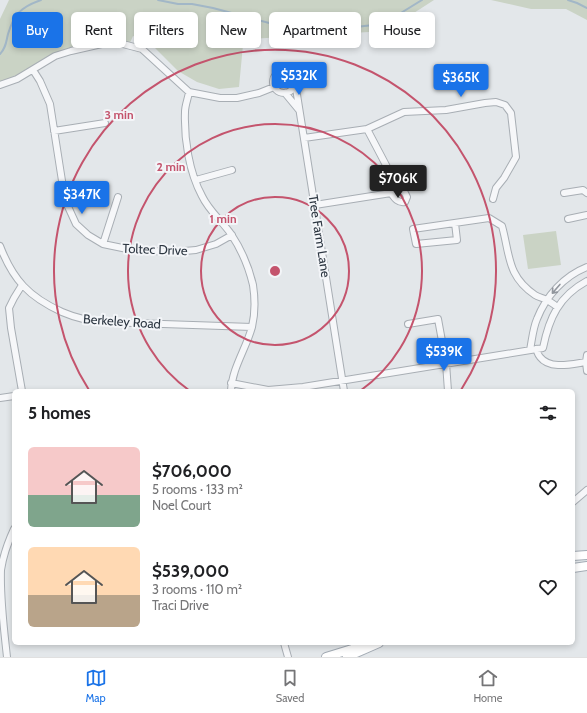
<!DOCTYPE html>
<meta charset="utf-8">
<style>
:root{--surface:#fff;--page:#f2f2f2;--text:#202124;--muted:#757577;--line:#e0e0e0;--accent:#1a73e8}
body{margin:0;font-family:Cabin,sans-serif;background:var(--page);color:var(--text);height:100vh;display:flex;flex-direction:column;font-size:15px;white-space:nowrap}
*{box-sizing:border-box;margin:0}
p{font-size:13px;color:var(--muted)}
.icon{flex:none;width:22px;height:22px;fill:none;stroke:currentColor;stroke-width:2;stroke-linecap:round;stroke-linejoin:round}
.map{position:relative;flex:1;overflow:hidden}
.drawer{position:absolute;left:12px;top:389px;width:563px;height:256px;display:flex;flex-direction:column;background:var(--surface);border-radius:6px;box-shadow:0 2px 6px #0003}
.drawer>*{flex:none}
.banner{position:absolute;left:12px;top:12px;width:563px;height:36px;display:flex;gap:8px}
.price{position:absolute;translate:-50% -34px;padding:0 9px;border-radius:4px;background:var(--accent);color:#fff;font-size:13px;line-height:26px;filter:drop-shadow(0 1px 2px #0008)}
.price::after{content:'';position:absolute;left:50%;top:24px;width:12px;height:9px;margin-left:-6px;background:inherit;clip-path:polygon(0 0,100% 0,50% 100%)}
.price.on{background:#222;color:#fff}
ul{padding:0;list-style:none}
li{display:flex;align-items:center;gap:12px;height:100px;padding:0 16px}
li span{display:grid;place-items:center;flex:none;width:112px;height:80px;border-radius:6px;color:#555}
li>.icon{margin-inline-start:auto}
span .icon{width:48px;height:48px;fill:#fffc;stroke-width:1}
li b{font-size:17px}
h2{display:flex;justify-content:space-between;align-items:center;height:48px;padding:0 16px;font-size:17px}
.chip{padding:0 14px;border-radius:6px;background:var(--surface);box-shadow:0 2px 6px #0003;font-size:14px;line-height:36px}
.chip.on{background:var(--accent);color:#fff}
.tabs{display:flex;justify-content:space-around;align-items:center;height:56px;border-top:1px solid var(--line);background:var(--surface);font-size:11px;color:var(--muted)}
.tabs a{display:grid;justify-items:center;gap:2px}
.tabs .on{color:var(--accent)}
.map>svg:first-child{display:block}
</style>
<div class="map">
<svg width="587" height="657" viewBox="0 0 587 657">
<rect width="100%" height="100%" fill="#e3e7ea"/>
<path fill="#cad3c5" d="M9,0H434L386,31L248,39L243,45L239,87L219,89L197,82L178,71L151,44L133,36L129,45L119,43L71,51L0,85V19Z
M491,0H587V20L566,9H531Z
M556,231L561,265L528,269L523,235Z"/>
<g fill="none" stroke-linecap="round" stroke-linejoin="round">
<path stroke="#a2b7c7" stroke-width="2" d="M158,0L178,4H192L213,8L273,24H297L337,29L383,24L422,0
M568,0L577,3L587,8
M0,54C6,48 6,42 8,34C14,14 21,7 41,0"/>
<g stroke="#a8aeb4" stroke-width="8">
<path id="minor" d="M33,70L40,81L50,104L65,200L76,224L88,235L103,244L132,250L173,252L196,250L216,244L232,235
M273 82a11 11 0 1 1 22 0a11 11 0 1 1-22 0Z
M295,82L344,391
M0,85L17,79L55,56L71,51L106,43H119L142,49L189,92L220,98H237L259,93L274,87
M189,92C188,99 185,105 185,112C184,139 189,172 202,196C209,211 222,221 231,234C241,249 249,268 253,285C255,298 255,314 252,327C246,349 232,368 231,391
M285,93L299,110
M54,131L105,123
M304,138L367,129L404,112L446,110L485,103L496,102L505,105L511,113L516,157L504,178L496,188L493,199
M196,180L232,170
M391,193C395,199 398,203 405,202L407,197L405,193L397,186
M564,193L583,190L587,193
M315,205L391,193L397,186L367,129
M568,219L587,215
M455,223L457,240L416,244L413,229L489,218L502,226C510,255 507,276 535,295C538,297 543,298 547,300C550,302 554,304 557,307
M103,244L118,197
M0,246C13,280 29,297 62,312C76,318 89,321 104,322L252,327
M408,324L438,319L446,363L448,391
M536,349C537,351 538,355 540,357C550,370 572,364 586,362
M530,350C532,340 533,328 537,319C546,296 564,276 587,267
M587,355L586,362L587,371
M231,383L268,390L303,387L543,348C549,318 559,296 587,281
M22,391L11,328L9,308L14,298L22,285
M0,398L14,396
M573,502L587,490
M284,643L288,657
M7,657C4,629 0,599 1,570C3,556 8,542 14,529"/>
</g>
<g stroke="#a4acb5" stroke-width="10">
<path id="major" d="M573,556L587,555
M573,568L587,566
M326,657L352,649L364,643
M347,657L379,643"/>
</g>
<use href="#minor" stroke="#f6f7f9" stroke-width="6"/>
<use href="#major" stroke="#fff" stroke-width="8"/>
</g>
<defs><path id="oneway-shaft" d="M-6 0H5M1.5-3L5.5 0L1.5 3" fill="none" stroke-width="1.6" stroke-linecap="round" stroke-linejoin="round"/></defs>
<use stroke="#91969d" href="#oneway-shaft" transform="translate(556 289) rotate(131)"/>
<g fill="none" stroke="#c4546d" stroke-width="2">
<circle cx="275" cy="271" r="74"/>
<path d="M190 391A147 147 0 1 1 360 391"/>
<path d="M89 390A221 221 0 1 1 461 390"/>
</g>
<g text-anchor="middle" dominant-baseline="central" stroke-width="4" stroke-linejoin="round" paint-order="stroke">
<g font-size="13" fill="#2c3641" stroke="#f3f5f8">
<text transform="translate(320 236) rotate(81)">Tree Farm Lane</text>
<text transform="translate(155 249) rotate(2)">Toltec Drive</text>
<text transform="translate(122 321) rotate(4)">Berkeley Road</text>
</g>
</g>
<circle cx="275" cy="271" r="6" fill="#c4546d" stroke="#f3f5f8" stroke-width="2"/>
<g font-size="12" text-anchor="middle" font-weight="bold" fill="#c4546d" stroke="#f3f5f8" stroke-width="4" stroke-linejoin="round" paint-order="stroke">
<text x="119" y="119">3 min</text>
<text x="171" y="171">2 min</text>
<text x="223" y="223">1 min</text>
</g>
</svg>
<b class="price" style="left:299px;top:96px">$532K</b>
<b class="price" style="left:461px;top:98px">$365K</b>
<b class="price on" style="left:398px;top:199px">$706K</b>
<b class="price" style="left:82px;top:215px">$347K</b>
<b class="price" style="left:444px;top:372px">$539K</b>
<div class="banner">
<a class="chip on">Buy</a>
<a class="chip">Rent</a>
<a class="chip">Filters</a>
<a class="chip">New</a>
<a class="chip">Apartment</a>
<a class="chip">House</a>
</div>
<section class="drawer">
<h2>5 homes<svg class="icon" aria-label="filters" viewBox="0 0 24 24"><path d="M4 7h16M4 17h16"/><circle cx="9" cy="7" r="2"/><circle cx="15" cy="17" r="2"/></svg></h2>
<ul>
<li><span style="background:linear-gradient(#f6c9c9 60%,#7fa58c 0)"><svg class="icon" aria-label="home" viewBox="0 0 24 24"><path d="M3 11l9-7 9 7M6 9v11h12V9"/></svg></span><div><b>$706,000</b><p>5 rooms · 133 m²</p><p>Noel Court</p></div><svg class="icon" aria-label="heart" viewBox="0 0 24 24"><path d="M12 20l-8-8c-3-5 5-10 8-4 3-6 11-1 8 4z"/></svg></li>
<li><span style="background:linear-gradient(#ffd9b3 60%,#b9a48a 0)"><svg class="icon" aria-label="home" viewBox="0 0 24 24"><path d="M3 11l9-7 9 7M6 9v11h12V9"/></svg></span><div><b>$539,000</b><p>3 rooms · 110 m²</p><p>Traci Drive</p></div><svg class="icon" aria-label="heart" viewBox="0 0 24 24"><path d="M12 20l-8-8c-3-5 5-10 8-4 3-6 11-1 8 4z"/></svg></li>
</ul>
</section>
</div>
<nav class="tabs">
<a class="on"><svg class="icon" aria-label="map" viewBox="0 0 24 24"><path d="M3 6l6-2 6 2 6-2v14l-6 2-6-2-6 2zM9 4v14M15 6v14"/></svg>Map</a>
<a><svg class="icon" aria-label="saved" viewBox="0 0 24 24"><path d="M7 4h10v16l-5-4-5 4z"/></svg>Saved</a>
<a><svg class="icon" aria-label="home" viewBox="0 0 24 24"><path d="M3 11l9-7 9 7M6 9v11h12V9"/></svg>Home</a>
</nav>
